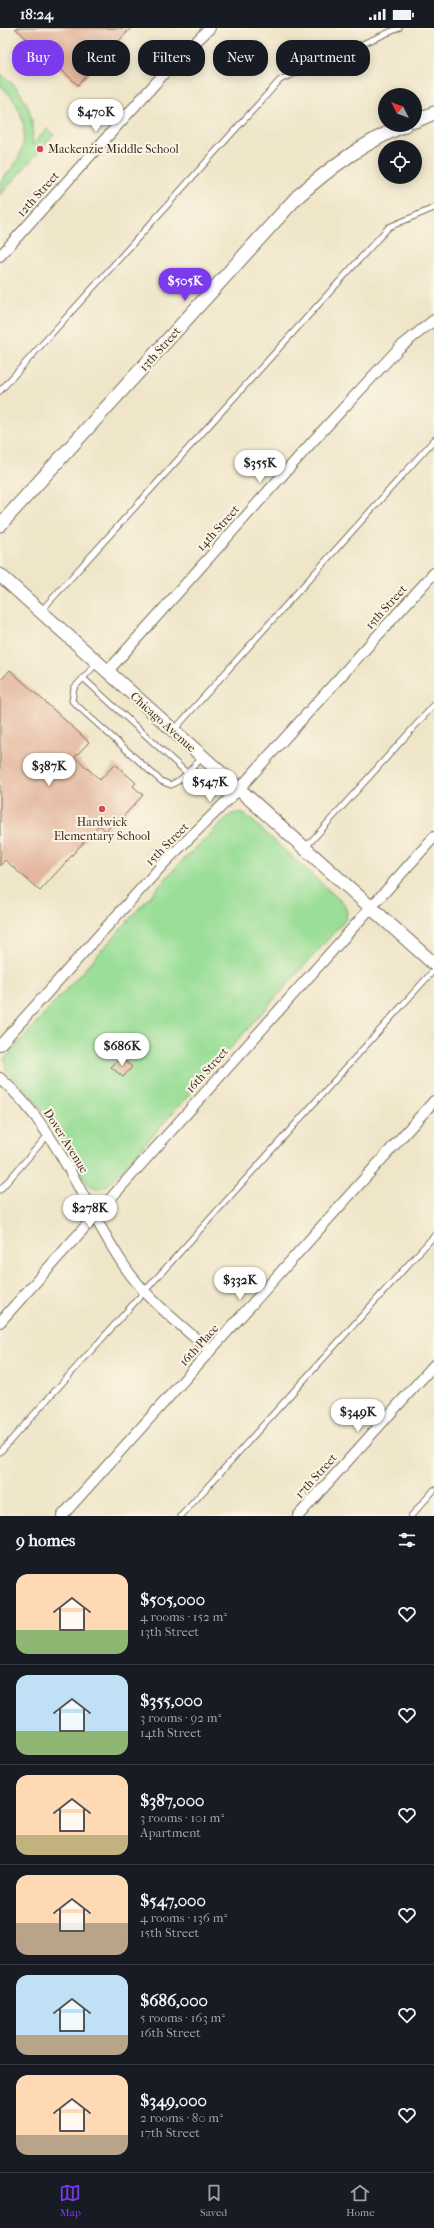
<!DOCTYPE html>
<meta charset="utf-8">
<style>
:root{--surface:#171b24;--page:#20242c;--text:#f1f3f6;--muted:#9ea1a6;--line:#363941;--accent:#7c3aed}
body{margin:0;font-family:"IM FELL French Canon",serif;background:var(--page);color:var(--text);height:100vh;display:flex;flex-direction:column;font-size:15px;white-space:nowrap}
*{box-sizing:border-box;margin:0}
p{font-size:13px;color:var(--muted)}
.icon{flex:none;width:22px;height:22px;fill:none;stroke:currentColor;stroke-width:2;stroke-linecap:round;stroke-linejoin:round}
.map{position:relative;height:1488px;overflow:hidden}
.drawer{display:flex;flex-direction:column;background:var(--surface);flex:1}
.drawer>*{flex:none}
.top-card{position:absolute;left:12px;top:12px;width:410px;height:36px;display:flex;gap:8px}
.needle{width:26px;rotate:312deg}
.buttons{position:absolute;left:378px;top:60px;display:grid;gap:8px}
.buttons a{display:grid;place-items:center;width:44px;height:44px;border-radius:50%;background:var(--surface);box-shadow:0 2px 10px #0003;font-size:20px}
.price{position:absolute;translate:-50% -34px;padding:0 9px;border-radius:14px;background:#fff;color:#222;font-size:13px;line-height:26px;filter:drop-shadow(0 1px 2px #0008)}
.price::after{content:'';position:absolute;left:50%;top:24px;width:12px;height:9px;margin-left:-6px;background:inherit;clip-path:polygon(0 0,100% 0,50% 100%)}
.price.on{background:var(--accent);color:#fff}
ul{padding:0;list-style:none}
li{display:flex;align-items:center;gap:12px;height:100px;padding:0 16px}
li+li{border-top:1px solid var(--line)}
li span{display:grid;place-items:center;flex:none;width:112px;height:80px;border-radius:12px;color:#555}
li>.icon{margin-inline-start:auto}
span .icon{width:48px;height:48px;fill:#fffc;stroke-width:1}
li b{font-size:17px}
h2{display:flex;justify-content:space-between;align-items:center;height:48px;padding:0 16px;font-size:17px}
.chip{padding:0 14px;border-radius:16px;background:var(--surface);box-shadow:0 2px 10px #0003;font-size:14px;line-height:36px}
.chip.on{background:var(--accent);color:#fff}
.status{display:flex;justify-content:space-between;align-items:center;height:28px;padding:0 20px;background:var(--surface);direction:ltr}
.status svg{height:11px;fill:currentColor}
.tabs{display:flex;justify-content:space-around;align-items:center;height:56px;border-top:1px solid var(--line);background:var(--surface);font-size:11px;color:var(--muted)}
.tabs a{display:grid;justify-items:center;gap:2px}
.tabs .on{color:var(--accent)}
.map>svg:first-child{display:block}
</style>
<div class="status"><b>18:24</b><svg viewBox="0 0 49 12"><path d="M0 12V9h3v3zM5 12V6h3v6zM10 12V3h3v9zM15 12V0h3v12zM26 1h20v11H26zM47 4h2v5h-2z"/></svg></div>
<div class="map">
<svg width="434" height="1488" viewBox="0 0 434 1488">
<rect width="100%" height="100%" fill="#fcf5e5"/>
<filter id="ink" filterUnits="userSpaceOnUse"><feTurbulence type="fractalNoise" baseFrequency=".025" numOctaves="2"/><feDisplacementMap in="SourceGraphic" scale="8" xChannelSelector="R" yChannelSelector="G"/><feConvolveMatrix kernelMatrix="1 2 1 2 8 2 1 2 1" color-interpolation-filters="sRGB"/></filter>
<filter id="wash" filterUnits="userSpaceOnUse"><feTurbulence type="fractalNoise" baseFrequency=".012" numOctaves="4" result="noise"/><feDisplacementMap in="SourceGraphic" scale="16" xChannelSelector="R" yChannelSelector="G"/><feGaussianBlur stdDeviation="0.9" result="paint"/><feColorMatrix in="noise" values="0 0 0 0 0 0 0 0 0 0 0 0 0 0 0 0 0 1.4 0 .05"/><feComposite in="paint" operator="in"/></filter>
<g filter="url(#wash)">
<rect width="100%" height="100%" fill="#efe6c9"/>
<path fill="#9ade97" stroke="#6a845a" d="M0,46C25,62 36,88 32,117L47,101L54,107L0,167C0,146 8,149 17,133C31,106 23,76 0,57Z
M240,785L248,789L344,876L347,884L346,891L108,1157C99,1162 93,1161 86,1154L52,1095L33,1071L6,1042L5,1030L179,836L228,789L232,786Z"/>
<g id="blocks">
<path fill="#e3b69d" d="M15,0H131L78,57Z
M10,642L89,714L75,729L100,752L115,736L136,755L133,758L143,767L120,792L118,790L106,803L99,797L40,863L5,832L0,838V653Z
M121,1029L132,1039L123,1049L111,1039Z"/>
</g>
</g>
<g filter="url(#ink)">
<use href="#blocks" fill-opacity="0" stroke="#7a6c5a" stroke-width="1"/>
<g fill="none" stroke-linecap="round" stroke-linejoin="round">
<g stroke="#7a6c5a" stroke-width="7">
<path id="service" d="M0,363L280,52L399,0
M41,583L376,213L389,199L434,180
M97,635L74,660L72,673L161,753L171,757L181,751L202,730
M83,650L187,745
M174,702L434,412
M305,820L434,677
M0,1162L48,1107
M0,1424L434,942
M181,1488L434,1208
M411,1488L434,1462"/>
</g>
<g stroke="#7a6c5a" stroke-width="12">
<path id="minor" d="M0,228L170,39L210,0
M108,643L313,413L399,320L434,292
M0,1017L166,833L239,761L434,545
M0,1050C58,1101 81,1173 123,1236C145,1270 180,1296 210,1323
M0,1294L434,809
M62,1488L434,1073
M298,1488L434,1337"/>
</g>
<g stroke="#7a6c5a" stroke-width="15">
<path id="tertiary" d="M415,93L434,85
M0,497L297,169C330,140 364,114 405,97
M0,547L434,936"/>
</g>
<use href="#service" stroke="#fff" stroke-width="5"/>
<use href="#minor" stroke="#fff" stroke-width="10"/>
<use href="#tertiary" stroke="#fff" stroke-width="13"/>
</g>
</g>
<g fill="#d1495b" stroke="#fcf5e5" stroke-width="1.5">
<circle cx="40" cy="121" r="4"/>
<circle cx="102" cy="781" r="4"/>
</g>
<g text-anchor="middle" dominant-baseline="central" stroke-width="4" stroke-linejoin="round" paint-order="stroke">
<g font-size="12" fill="#3b2a1e" stroke="#fcf5e5" text-anchor="start">
<text x="48" y="121">Mackenzie Middle School</text>
<text x="102" y="794" text-anchor="middle">Hardwick<tspan x="102" dy="14">Elementary School</tspan></text>
</g>
<g font-size="12" fill="#3b2a1e" stroke="#fcf5e5">
<text transform="translate(38 166) rotate(-48)">12th Street</text>
<text transform="translate(160 321) rotate(-48)">13th Street</text>
<text transform="translate(218 500) rotate(-48)">14th Street</text>
<text transform="translate(386 579) rotate(-48)">15th Street</text>
<text transform="translate(163 694) rotate(42)">Chicago Avenue</text>
<text transform="translate(167 816) rotate(-45)">15th Street</text>
<text transform="translate(207 1042) rotate(-48)">16th Street</text>
<text transform="translate(66 1113) rotate(58)">Dover Avenue</text>
<text transform="translate(199 1317) rotate(-48)">16th Place</text>
<text transform="translate(316 1448) rotate(-48)">17th Street</text>
</g>
</g>
</svg>
<div class="buttons">
<a><svg class="needle" viewBox="-14 -14 28 28"><path d="M0-13l5 13h-10z" fill="#e53935"/><path d="M0 13l5-13h-10z" fill="#9ea1a6"/></svg></a>
<a><svg class="icon" aria-label="locate" viewBox="0 0 24 24"><circle cx="12" cy="12" r="6"/><path d="M12 2v4M12 18v4M2 12h4M18 12h4"/></svg></a>
</div>
<b class="price" style="left:96px;top:105px">$470K</b>
<b class="price on" style="left:185px;top:274px">$505K</b>
<b class="price" style="left:260px;top:456px">$355K</b>
<b class="price" style="left:49px;top:759px">$387K</b>
<b class="price" style="left:210px;top:775px">$547K</b>
<b class="price" style="left:122px;top:1039px">$686K</b>
<b class="price" style="left:90px;top:1201px">$278K</b>
<b class="price" style="left:240px;top:1273px">$332K</b>
<b class="price" style="left:358px;top:1405px">$349K</b>
<div class="top-card">
<a class="chip on">Buy</a>
<a class="chip">Rent</a>
<a class="chip">Filters</a>
<a class="chip">New</a>
<a class="chip">Apartment</a>
</div>
</div>
<section class="drawer">
<h2>9 homes<svg class="icon" aria-label="filters" viewBox="0 0 24 24"><path d="M4 7h16M4 17h16"/><circle cx="9" cy="7" r="2"/><circle cx="15" cy="17" r="2"/></svg></h2>
<ul>
<li><span style="background:linear-gradient(#ffd9b3 70%,#8fb573 0)"><svg class="icon" aria-label="home" viewBox="0 0 24 24"><path d="M3 11l9-7 9 7M6 9v11h12V9"/></svg></span><div><b>$505,000</b><p>4 rooms · 152 m²</p><p>13th Street</p></div><svg class="icon" aria-label="heart" viewBox="0 0 24 24"><path d="M12 20l-8-8c-3-5 5-10 8-4 3-6 11-1 8 4z"/></svg></li>
<li><span style="background:linear-gradient(#bfe0f5 70%,#8fb573 0)"><svg class="icon" aria-label="home" viewBox="0 0 24 24"><path d="M3 11l9-7 9 7M6 9v11h12V9"/></svg></span><div><b>$355,000</b><p>3 rooms · 92 m²</p><p>14th Street</p></div><svg class="icon" aria-label="heart" viewBox="0 0 24 24"><path d="M12 20l-8-8c-3-5 5-10 8-4 3-6 11-1 8 4z"/></svg></li>
<li><span style="background:linear-gradient(#ffd9b3 75%,#c2b280 0)"><svg class="icon" aria-label="home" viewBox="0 0 24 24"><path d="M3 11l9-7 9 7M6 9v11h12V9"/></svg></span><div><b>$387,000</b><p>3 rooms · 101 m²</p><p>Apartment</p></div><svg class="icon" aria-label="heart" viewBox="0 0 24 24"><path d="M12 20l-8-8c-3-5 5-10 8-4 3-6 11-1 8 4z"/></svg></li>
<li><span style="background:linear-gradient(#ffd9b3 60%,#b9a48a 0)"><svg class="icon" aria-label="home" viewBox="0 0 24 24"><path d="M3 11l9-7 9 7M6 9v11h12V9"/></svg></span><div><b>$547,000</b><p>4 rooms · 136 m²</p><p>15th Street</p></div><svg class="icon" aria-label="heart" viewBox="0 0 24 24"><path d="M12 20l-8-8c-3-5 5-10 8-4 3-6 11-1 8 4z"/></svg></li>
<li><span style="background:linear-gradient(#bfe0f5 75%,#b9a48a 0)"><svg class="icon" aria-label="home" viewBox="0 0 24 24"><path d="M3 11l9-7 9 7M6 9v11h12V9"/></svg></span><div><b>$686,000</b><p>5 rooms · 163 m²</p><p>16th Street</p></div><svg class="icon" aria-label="heart" viewBox="0 0 24 24"><path d="M12 20l-8-8c-3-5 5-10 8-4 3-6 11-1 8 4z"/></svg></li>
<li><span style="background:linear-gradient(#ffd9b3 75%,#b9a48a 0)"><svg class="icon" aria-label="home" viewBox="0 0 24 24"><path d="M3 11l9-7 9 7M6 9v11h12V9"/></svg></span><div><b>$349,000</b><p>2 rooms · 80 m²</p><p>17th Street</p></div><svg class="icon" aria-label="heart" viewBox="0 0 24 24"><path d="M12 20l-8-8c-3-5 5-10 8-4 3-6 11-1 8 4z"/></svg></li>
</ul>
</section>
<nav class="tabs">
<a class="on"><svg class="icon" aria-label="map" viewBox="0 0 24 24"><path d="M3 6l6-2 6 2 6-2v14l-6 2-6-2-6 2zM9 4v14M15 6v14"/></svg>Map</a>
<a><svg class="icon" aria-label="saved" viewBox="0 0 24 24"><path d="M7 4h10v16l-5-4-5 4z"/></svg>Saved</a>
<a><svg class="icon" aria-label="home" viewBox="0 0 24 24"><path d="M3 11l9-7 9 7M6 9v11h12V9"/></svg>Home</a>
</nav>
